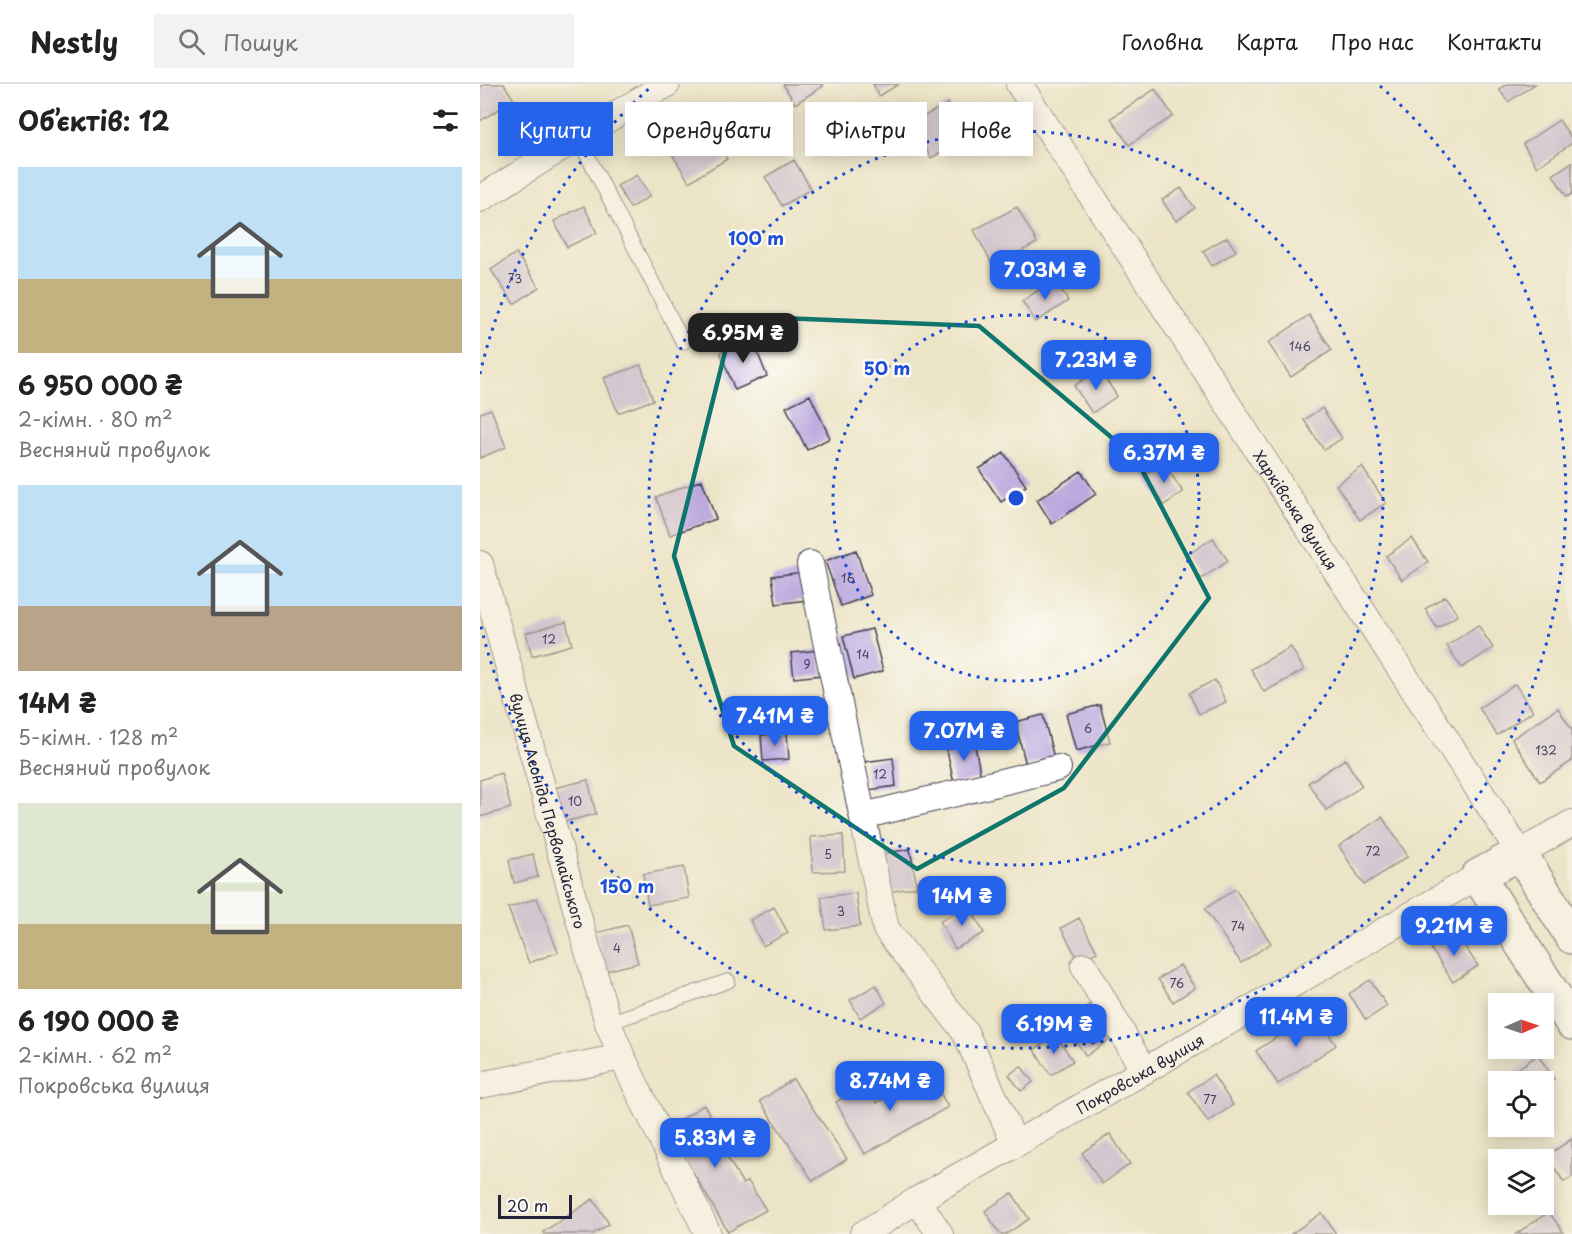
<!DOCTYPE html>
<html lang="uk">
<meta charset="utf-8">
<style>
:root{--surface:#fff;--page:#f2f2f2;--text:#222;--muted:#767676;--line:#e0e0e0;--accent:#2563eb}
body{margin:0;font-family:"Playpen Sans",sans-serif;background:var(--page);color:var(--text);height:100vh;display:flex;flex-direction:column;font-size:22px;white-space:nowrap}
*{box-sizing:border-box;margin:0}
p{font-size:20px;color:var(--muted)}
.icon{flex:none;width:33px;height:33px;fill:none;stroke:currentColor;stroke-width:2;stroke-linecap:round;stroke-linejoin:round}
.map{position:relative;flex:1;overflow:hidden}
.details{display:flex;flex-direction:column;background:var(--surface);width:480px}
.details>*{flex:none}
.banner{position:absolute;left:18px;top:18px;width:570px;height:54px;display:flex;gap:12px}
.needle{width:39px;rotate:88deg}
.fabs{position:absolute;left:1008px;top:909px;display:grid;gap:12px}
.fabs a{display:grid;place-items:center;width:66px;height:66px;border-radius:0px;background:var(--surface);box-shadow:0 3px 15px #0003;font-size:30px}
.scale{position:absolute;left:18px;bottom:15px;width:74px;box-sizing:border-box;padding-left:6px;border:3px solid #22223b;border-top:0;font-size:16px;line-height:21px;white-space:nowrap;color:#22223b;-webkit-text-stroke:4px #fdfcf7;paint-order:stroke}
.price{position:absolute;translate:-50% -51px;padding:0 14px;border-radius:12px;background:var(--accent);color:#fff;font-size:20px;line-height:39px;filter:drop-shadow(0 2px 3px #0008)}
.price::after{content:'';position:absolute;left:50%;top:36px;width:18px;height:14px;margin-left:-9px;background:inherit;clip-path:polygon(0 0,100% 0,50% 100%)}
.price.current{background:#222;color:#fff}
ul{padding:0;list-style:none}
li{display:grid;align-content:center;gap:12px;height:318px;padding:0 18px}
li span{display:grid;place-items:center;height:186px;border-radius:0px;color:#555}
li>.icon{margin-inline-start:auto}
span .icon{width:108px;height:108px;fill:#fffc;stroke-width:1}
li b{font-size:26px}
h2{display:flex;justify-content:space-between;align-items:center;height:72px;padding:0 18px;font-size:26px}
.chip{padding:0 21px;border-radius:0px;background:var(--surface);box-shadow:0 3px 15px #0003;font-size:21px;line-height:54px}
.chip.current{background:var(--accent);color:#fff}
header{display:flex;align-items:center;gap:36px;box-sizing:border-box;height:84px;padding:0 30px;background:var(--surface);border-bottom:2px solid var(--line)}
header strong{font-size:28px}
nav{display:flex;gap:33px;margin-inline-start:auto;font-size:21px}
.search{width:420px;height:54px;background:var(--page);display:flex;align-items:center;gap:15px;box-sizing:border-box;padding:0 21px;border-radius:0px;color:var(--muted);font-size:22px}
main{display:flex;flex:1;min-height:0}
.map>svg:first-child{display:block}
</style>
<header>
<strong>Nestly</strong>
<div class="search"><svg class="icon" aria-label="search" viewBox="0 0 24 24"><circle cx="10" cy="10" r="6"/><path d="M15 15l6 6"/></svg>Пошук</div>
<nav><a>Головна</a><a>Карта</a><a>Про нас</a><a>Контакти</a></nav>
</header>
<main>
<section class="details">
<h2>Об’єктів: 12<svg class="icon" aria-label="filters" viewBox="0 0 24 24"><path d="M4 7h16M4 17h16"/><circle cx="9" cy="7" r="2"/><circle cx="15" cy="17" r="2"/></svg></h2>
<ul>
<li><span style="background:linear-gradient(#bfe0f5 60%,#c2b280 0)"><svg class="icon" aria-label="home" viewBox="0 0 24 24"><path d="M3 11l9-7 9 7M6 9v11h12V9"/></svg></span><div><b>6 950 000 ₴</b><p>2-кімн. · 80 m²</p><p>Весняний провулок</p></div></li>
<li><span style="background:linear-gradient(#bfe0f5 65%,#b9a48a 0)"><svg class="icon" aria-label="home" viewBox="0 0 24 24"><path d="M3 11l9-7 9 7M6 9v11h12V9"/></svg></span><div><b>14M ₴</b><p>5-кімн. · 128 m²</p><p>Весняний провулок</p></div></li>
<li><span style="background:linear-gradient(#dfe7d0 65%,#c2b280 0)"><svg class="icon" aria-label="home" viewBox="0 0 24 24"><path d="M3 11l9-7 9 7M6 9v11h12V9"/></svg></span><div><b>6 190 000 ₴</b><p>2-кімн. · 62 m²</p><p>Покровська вулиця</p></div></li>
</ul>
</section>
<div class="map">
<svg width="1092" height="1150" viewBox="0 0 1092 1150">
<rect width="100%" height="100%" fill="#fdfcf7"/>
<filter id="ink" filterUnits="userSpaceOnUse"><feTurbulence type="fractalNoise" baseFrequency=".0167" numOctaves="2"/><feDisplacementMap in="SourceGraphic" scale="12" xChannelSelector="R" yChannelSelector="G"/><feConvolveMatrix kernelMatrix="1 2 1 2 8 2 1 2 1" color-interpolation-filters="sRGB"/></filter>
<filter id="wash" filterUnits="userSpaceOnUse"><feTurbulence type="fractalNoise" baseFrequency=".008" numOctaves="4" result="noise"/><feDisplacementMap in="SourceGraphic" scale="24" xChannelSelector="R" yChannelSelector="G"/><feGaussianBlur stdDeviation="1.35" result="paint"/><feColorMatrix in="noise" values="0 0 0 0 0 0 0 0 0 0 0 0 0 0 0 0 0 1.4 0 .05"/><feComposite in="paint" operator="in"/></filter>
<g filter="url(#wash)">
<rect width="100%" height="100%" fill="#ece4c6"/>
<g id="blocks">
<path fill="#b6a2db" d="M5,0H24L34,16L0,37V3Z
M303,0H342L343,2L315,20Z
M393,0H419L399,12Z
M1027,0H1055L1028,18L1019,5Z
M675,5L693,32L649,61L631,34Z
M468,19L487,54L451,74L432,39Z
M1079,36L1092,55V59L1057,83L1043,60Z
M230,47L247,75L209,98L192,70Z
M314,76L331,105L302,122L285,93Z
M1092,78V110L1087,113L1073,91Z
M157,91L170,112L150,124L137,102Z
M701,104L715,124L696,137L682,116Z
M104,122L117,149L87,163L74,137Z
M537,123L557,159L513,182L494,146Z
M747,153L756,167L732,182L723,167Z
M36,169L59,203L34,220L11,186Z
M574,196L588,217L556,238L542,217Z
M829,231L852,266L811,293L788,259Z
M272,255L287,292L255,306L240,268Z
M161,281L173,316L138,329L124,294Z
M619,285L637,312L612,329L594,302Z
M330,311L350,354L327,366L306,323Z
M842,324L862,354L844,366L824,336Z
M11,325L26,363L0,374V329Z
M524,369L546,402L521,418L499,385Z
M683,378L703,408L684,421L664,391Z
M882,383L906,419L880,436L856,401Z
M601,387L616,410L572,440L557,416Z
M222,396L236,435L190,451L176,413Z
M733,454L748,477L721,495L706,472Z
M932,454L948,478L922,496L906,472Z
M376,466L391,511L361,522L345,477Z
M324,488L327,516L296,520L292,492Z
M965,512L978,531L957,544L945,525Z
M86,538L92,561L52,572L46,549Z
M998,541L1013,564L982,584L967,562Z
M392,545L403,587L374,595L363,552Z
M811,563L824,586L784,608L771,585Z
M339,566L342,591L314,594L311,569Z
M735,596L746,618L719,630L709,609Z
M1035,600L1053,627L1017,651L999,624Z
M620,621L630,658L596,667L586,630Z
M1078,624L1092,646V677L1060,698L1032,655Z
M563,631L574,674L546,681L535,638Z
M307,649L309,675L283,677L281,651Z
M494,656L501,694L474,700L466,662Z
M413,674L416,702L388,706L384,678Z
M865,675L882,702L846,726L828,699Z
M21,689L31,724L0,733V696Z
M108,696L116,730L83,738L74,704Z
M902,733L928,772L884,801L859,762Z
M363,751L365,787L333,788L331,753Z
M430,765L437,803L408,808L401,770Z
M53,770L58,793L34,799L29,776Z
M204,783L209,814L168,821L163,790Z
M755,805L791,859L761,879L725,825Z
M376,809L380,842L346,846L341,813Z
M57,814L78,868L49,879L28,824Z
M489,821L504,849L475,865L460,837Z
M294,823L308,849L283,862L270,836Z
M599,834L617,868L599,877L581,844Z
M148,841L158,879L126,887L116,849Z
M975,848L998,882L973,898L951,865Z
M700,881L715,904L693,918L678,895Z
M890,896L907,922L886,936L869,910Z
M396,901L406,919L380,934L370,916Z
M612,919L634,952L606,972L583,938Z
M834,928L856,961L798,1000L776,967Z
M576,951L593,977L571,991L554,966Z
M1058,971L1074,995L1064,1002V998H1031L1027,992Z
M541,982L553,998L541,1007L529,991Z
M449,989L468,1023L385,1070L356,1018L387,1000L397,1019Z
M733,991L753,1021L728,1038L708,1008Z
M313,995L367,1075L333,1097L280,1017Z
M224,1021L252,1068L246,1071L263,1100L268,1097L286,1126L248,1148L187,1044Z
M630,1050L650,1080L622,1100L602,1069Z
M1092,1055V1093L1084,1098L1066,1072Z
M532,1109L549,1135L526,1150H520L505,1127Z
M113,1115L129,1140L113,1150H64L63,1148Z
M1069,1128L1083,1148L1036,1150Z
M842,1129L856,1150H811Z"/>
</g>
</g>
<g filter="url(#ink)">
<use href="#blocks" fill-opacity="0" stroke="#403f50" stroke-width="1.5"/>
<g fill="none" stroke-linecap="round" stroke-linejoin="round">
<g stroke="#403f50" stroke-width="16">
<path id="lane" d="M98,53L203,258
M128,939L248,897"/>
</g>
<g stroke="#403f50" stroke-width="28">
<g id="street">
<path id="s1" d="M539,0L1040,769L1092,739"/>
<path d="M0,115L98,53L187,0"/>
<path id="s2" d="M0,480L128,939L142,973L228,1150"/>
<path d="M330,480L406,845L485,948L535,1060"/>
<path d="M383,732L578,684"/>
<path d="M604,882L664,987"/>
<path d="M0,1001L142,973"/>
<path d="M437,1116L460,1150"/>
<path id="s3" d="M383,1150L437,1116L664,987L998,792"/>
</g>
</g>
<g stroke="#403f50" stroke-width="36">
<path id="secondary" d="M1092,853L1040,769L998,792L1092,939"/>
</g>
<use href="#lane" stroke="#fff" stroke-width="14"/>
<use href="#street" stroke="#fff" stroke-width="26"/>
<use href="#secondary" stroke="#fff" stroke-width="33"/>
</g>
</g>
<path d="M0 0H1092V1150H0ZM254,232L499,242L656,374L729,514L584,704L437,785L254,662L194,472Z" fill="#ece4c6" fill-opacity=".55" fill-rule="evenodd"/>
<path fill="none" stroke="#0f766e" stroke-width="4.5" stroke-linejoin="round" d="M254,232L499,242L656,374L729,514L584,704L437,785L254,662L194,472Z"/>
<g fill="none" stroke="#1d4ed8" stroke-width="3" stroke-dasharray="3 6">
<circle cx="536" cy="414" r="183"/>
<circle cx="536" cy="414" r="367"/>
<path d="M0 290A550 550 0 0 1 172 2M900 2A550 550 0 1 1 0 538"/>
</g>
<g text-anchor="middle" dominant-baseline="central" stroke-width="4.5" stroke-linejoin="round" paint-order="stroke">
<g font-size="12" fill="#474263">
<text x="35" y="194">73</text>
<text x="820" y="262">146</text>
<text x="368" y="494">16</text>
<text x="69" y="555">12</text>
<text x="383" y="570">14</text>
<text x="327" y="580">9</text>
<text x="608" y="644">6</text>
<text x="1066" y="666">132</text>
<text x="400" y="690">12</text>
<text x="95" y="717">10</text>
<text x="893" y="767">72</text>
<text x="348" y="770">5</text>
<text x="361" y="827">3</text>
<text x="758" y="842">74</text>
<text x="137" y="864">4</text>
<text x="697" y="899">76</text>
<text x="730" y="1015">77</text>
</g>
<g font-size="15" fill="#22223b" stroke="#fdfcf7">
<text stroke="none"><textPath href="#s1" startOffset="508">Харківська вулиця</textPath></text>
<text stroke="none"><textPath href="#s2" startOffset="256">вулиця Леоніда Первомайського</textPath></text>
<text stroke="none"><textPath href="#s3" startOffset="320">Покровська вулиця</textPath></text>
</g>
</g>
<circle cx="536" cy="414" r="9" fill="#1d4ed8" stroke="#fdfcf7" stroke-width="3"/>
<g font-size="18" text-anchor="middle" font-weight="bold" fill="#1d4ed8" stroke="#fdfcf7" stroke-width="4.5" stroke-linejoin="round" paint-order="stroke">
<text x="276" y="161">100 m</text>
<text x="407" y="291">50 m</text>
<text x="147" y="809">150 m</text>
</g>
</svg>
<div class="fabs">
<a><svg class="needle" viewBox="-14 -14 28 28"><path d="M0-13l5 13h-10z" fill="#e53935"/><path d="M0 13l5-13h-10z" fill="#767676"/></svg></a>
<a><svg class="icon" aria-label="locate" viewBox="0 0 24 24"><circle cx="12" cy="12" r="6"/><path d="M12 2v4M12 18v4M2 12h4M18 12h4"/></svg></a>
<a><svg class="icon" aria-label="layers" viewBox="0 0 24 24"><path d="M12 4l9 5-9 5-9-5zM3 14l9 5 9-5"/></svg></a>
</div>
<div class="scale">20 m</div>
<b class="price" style="left:565px;top:217px">7.03M ₴</b>
<b class="price current" style="left:263px;top:280px">6.95M ₴</b>
<b class="price" style="left:616px;top:307px">7.23M ₴</b>
<b class="price" style="left:684px;top:400px">6.37M ₴</b>
<b class="price" style="left:295px;top:663px">7.41M ₴</b>
<b class="price" style="left:484px;top:678px">7.07M ₴</b>
<b class="price" style="left:482px;top:843px">14M ₴</b>
<b class="price" style="left:974px;top:873px">9.21M ₴</b>
<b class="price" style="left:816px;top:964px">11.4M ₴</b>
<b class="price" style="left:574px;top:971px">6.19M ₴</b>
<b class="price" style="left:410px;top:1028px">8.74M ₴</b>
<b class="price" style="left:235px;top:1085px">5.83M ₴</b>
<div class="banner">
<a class="chip current">Купити</a>
<a class="chip">Орендувати</a>
<a class="chip">Фільтри</a>
<a class="chip">Нове</a>
</div>
</div>
</main>
